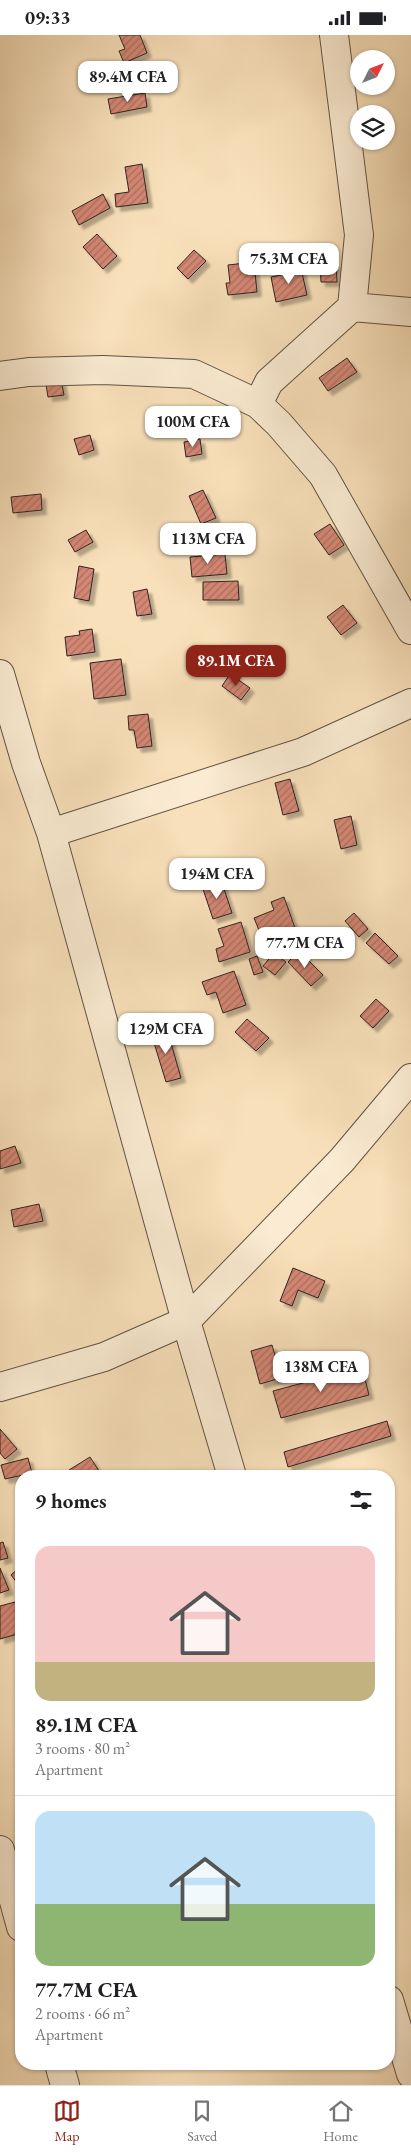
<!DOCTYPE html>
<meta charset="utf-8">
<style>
:root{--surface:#fff;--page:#f6f6f6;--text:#202124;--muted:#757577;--line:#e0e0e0;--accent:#8f2418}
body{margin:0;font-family:"EB Garamond",serif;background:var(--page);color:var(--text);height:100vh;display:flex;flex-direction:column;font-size:19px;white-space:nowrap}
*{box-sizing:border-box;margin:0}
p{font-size:16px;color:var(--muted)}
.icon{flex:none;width:28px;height:28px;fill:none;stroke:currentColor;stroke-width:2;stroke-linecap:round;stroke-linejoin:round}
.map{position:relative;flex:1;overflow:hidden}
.side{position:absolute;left:15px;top:1435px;width:380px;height:600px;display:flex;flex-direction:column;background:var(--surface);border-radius:20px;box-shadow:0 1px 4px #0004}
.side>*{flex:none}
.needle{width:32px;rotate:48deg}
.fabs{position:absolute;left:350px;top:15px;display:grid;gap:10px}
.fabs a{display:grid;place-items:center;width:45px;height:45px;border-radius:50%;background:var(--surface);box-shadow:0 1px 4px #0004;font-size:25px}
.price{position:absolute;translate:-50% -42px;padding:0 11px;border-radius:10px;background:#fff;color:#222;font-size:16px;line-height:32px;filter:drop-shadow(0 1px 2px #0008)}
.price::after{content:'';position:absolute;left:50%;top:30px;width:15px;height:11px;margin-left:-8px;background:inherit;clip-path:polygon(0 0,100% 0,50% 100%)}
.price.current{background:var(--accent);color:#fff}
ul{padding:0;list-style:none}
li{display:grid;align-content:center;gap:10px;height:265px;padding:0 20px}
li+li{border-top:1px solid var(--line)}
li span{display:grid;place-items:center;height:155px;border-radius:15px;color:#555}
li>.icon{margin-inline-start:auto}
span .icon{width:90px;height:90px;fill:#fffc;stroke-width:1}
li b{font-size:21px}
h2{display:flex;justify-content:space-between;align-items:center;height:60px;padding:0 20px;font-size:21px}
.status{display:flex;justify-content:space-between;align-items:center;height:35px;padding:0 25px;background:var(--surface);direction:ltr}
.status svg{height:14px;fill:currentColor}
.tabs{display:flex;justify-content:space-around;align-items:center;height:70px;border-top:1px solid var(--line);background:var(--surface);font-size:14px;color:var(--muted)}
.tabs a{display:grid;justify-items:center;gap:2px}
.tabs .current{color:var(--accent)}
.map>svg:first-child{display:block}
</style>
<div class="status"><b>09:33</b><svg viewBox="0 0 49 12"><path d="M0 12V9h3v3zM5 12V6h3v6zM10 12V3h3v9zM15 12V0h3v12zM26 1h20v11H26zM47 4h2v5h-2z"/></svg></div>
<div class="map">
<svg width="411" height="2050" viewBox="0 0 411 2050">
<defs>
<pattern id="building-hatch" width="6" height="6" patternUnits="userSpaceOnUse" patternTransform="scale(1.25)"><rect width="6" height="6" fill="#d48774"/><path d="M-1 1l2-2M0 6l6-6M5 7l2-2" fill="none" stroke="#ac6e5f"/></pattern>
<filter id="shadow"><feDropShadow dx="4.5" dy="4.5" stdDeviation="1" flood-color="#0004"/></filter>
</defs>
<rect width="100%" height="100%" fill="#f8e0ba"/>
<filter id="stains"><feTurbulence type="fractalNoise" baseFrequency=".004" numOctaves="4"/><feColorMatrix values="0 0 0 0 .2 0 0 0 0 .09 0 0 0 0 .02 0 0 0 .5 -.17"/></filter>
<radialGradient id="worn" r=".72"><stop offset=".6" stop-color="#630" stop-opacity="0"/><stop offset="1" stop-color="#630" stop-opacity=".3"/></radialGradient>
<path fill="url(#building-hatch)" stroke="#2f231e" filter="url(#shadow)" d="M119,0H140L147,18L124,28L119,16L125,14Z
M145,58L147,72L111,79L108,64Z
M142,129L148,168L116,172L115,159L129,157L125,132Z
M103,159L110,173L79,190L72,176Z
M97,199L117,221L103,234L83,212Z
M194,215L206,226L188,244L177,233Z
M254,227L257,257L228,260L226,248H230L228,230Z
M300,229L307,260L276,267L271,242L290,238L288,231Z
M336,229L337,247H321L320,230Z
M347,323L357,337L328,356L319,343Z
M59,334L64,360L48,362L44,337Z
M90,400L94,415L79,420L74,404Z
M200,404L202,419L186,422L184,407Z
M203,455L216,483L201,489L189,461Z
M41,459L42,475L13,478L11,462Z
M330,489L344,510L329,520L314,499Z
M86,495L93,507L75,517L68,505Z
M225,519L227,539L192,542L190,522Z
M79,531L94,534L89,566L74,563Z
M238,546L239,565H203V547Z
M147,554L152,579L137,581L133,557Z
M343,570L357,588L341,600L327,582Z
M92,594L95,617L67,621L65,602L80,600L79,596Z
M121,624L126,660L94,664L90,628Z
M230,639L250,653L241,665L222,651Z
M148,679L152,711L137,713L134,695H129L128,681Z
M290,744L299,776L283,780L275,748Z
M351,781L357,810L341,814L334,785Z
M221,845L232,878L213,884L202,851Z
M284,862L295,893L263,905L254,883L274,875L271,867Z
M354,878L368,894L359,902L345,886Z
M241,887L250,917L219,927L216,914L224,911L218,894Z
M375,898L398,921L389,929L366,908Z
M299,916L323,940L311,951L288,927Z
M274,918L286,927L275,940L263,931Z
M257,921L263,937L254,940L249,924Z
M234,936L246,970L223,978L216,957L207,960L202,947Z
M376,964L389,976L373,993L360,981Z
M247,984L269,1003L256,1016L235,997Z
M167,994L181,1043L166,1047L151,998Z
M15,1111L21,1128L0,1134V1116Z
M39,1169L43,1186L14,1192L11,1175Z
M293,1233L325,1246L318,1263L298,1255L292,1271L280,1266Z
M272,1310L278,1331L288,1328L291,1340L260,1349L251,1316Z
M362,1332L369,1360L281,1383L273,1356Z
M387,1386L391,1401L288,1432L284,1417Z
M0,1394L17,1414L5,1424L0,1418Z
M90,1422L101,1439L97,1441H73L69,1435Z
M28,1423L32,1438L5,1444L1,1430Z
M3,1507L8,1523L0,1525V1508Z
M21,1531V1553L11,1540Z
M0,1533L9,1555L0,1558Z
M15,1567L21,1587V1598L0,1604V1571Z"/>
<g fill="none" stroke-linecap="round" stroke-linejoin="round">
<g stroke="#615245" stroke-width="30">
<path id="minor" d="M352,272L411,277
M0,341L29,337L103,335L194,339L258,369L279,389L323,440L411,595
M258,369L269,347L352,272L359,200L334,0
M0,639L26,728L51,798L186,1286L232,1441
M51,798L303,717L411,668
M0,1352L104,1322L186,1286L342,1125L411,1043
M0,1815L21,1892
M389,1965L411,2039
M59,2029L65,2050"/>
</g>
<use href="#minor" stroke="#faebd2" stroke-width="28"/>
</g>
<rect width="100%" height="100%" filter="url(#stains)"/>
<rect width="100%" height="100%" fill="url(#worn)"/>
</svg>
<div class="fabs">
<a><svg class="needle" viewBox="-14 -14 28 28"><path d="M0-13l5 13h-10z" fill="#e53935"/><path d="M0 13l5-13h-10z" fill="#757577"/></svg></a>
<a><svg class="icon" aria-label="layers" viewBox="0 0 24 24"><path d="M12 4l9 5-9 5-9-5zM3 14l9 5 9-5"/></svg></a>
</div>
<b class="price" style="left:128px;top:68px">89.4M CFA</b>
<b class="price" style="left:289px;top:250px">75.3M CFA</b>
<b class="price" style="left:193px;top:413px">100M CFA</b>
<b class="price" style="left:208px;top:530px">113M CFA</b>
<b class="price current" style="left:236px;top:652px">89.1M CFA</b>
<b class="price" style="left:217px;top:865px">194M CFA</b>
<b class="price" style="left:305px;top:934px">77.7M CFA</b>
<b class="price" style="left:166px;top:1020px">129M CFA</b>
<b class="price" style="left:321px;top:1358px">138M CFA</b>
<section class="side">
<h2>9 homes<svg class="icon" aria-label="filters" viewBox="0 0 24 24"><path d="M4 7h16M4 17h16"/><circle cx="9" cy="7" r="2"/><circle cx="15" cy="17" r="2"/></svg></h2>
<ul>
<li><span style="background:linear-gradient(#f6c9c9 75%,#c2b280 0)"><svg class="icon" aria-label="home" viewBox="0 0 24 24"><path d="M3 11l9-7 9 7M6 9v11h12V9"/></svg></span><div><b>89.1M CFA</b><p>3 rooms · 80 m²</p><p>Apartment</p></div></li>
<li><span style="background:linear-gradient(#bfe0f5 60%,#8fb573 0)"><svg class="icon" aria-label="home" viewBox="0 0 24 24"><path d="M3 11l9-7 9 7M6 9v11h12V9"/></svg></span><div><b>77.7M CFA</b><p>2 rooms · 66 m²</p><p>Apartment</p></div></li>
</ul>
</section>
</div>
<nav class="tabs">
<a class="current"><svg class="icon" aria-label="map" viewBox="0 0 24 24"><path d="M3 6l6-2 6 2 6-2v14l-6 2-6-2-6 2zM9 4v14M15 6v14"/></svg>Map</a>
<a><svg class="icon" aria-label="saved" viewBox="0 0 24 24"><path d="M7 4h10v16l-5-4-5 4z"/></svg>Saved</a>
<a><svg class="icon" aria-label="home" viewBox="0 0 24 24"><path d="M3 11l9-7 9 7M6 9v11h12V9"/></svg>Home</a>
</nav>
